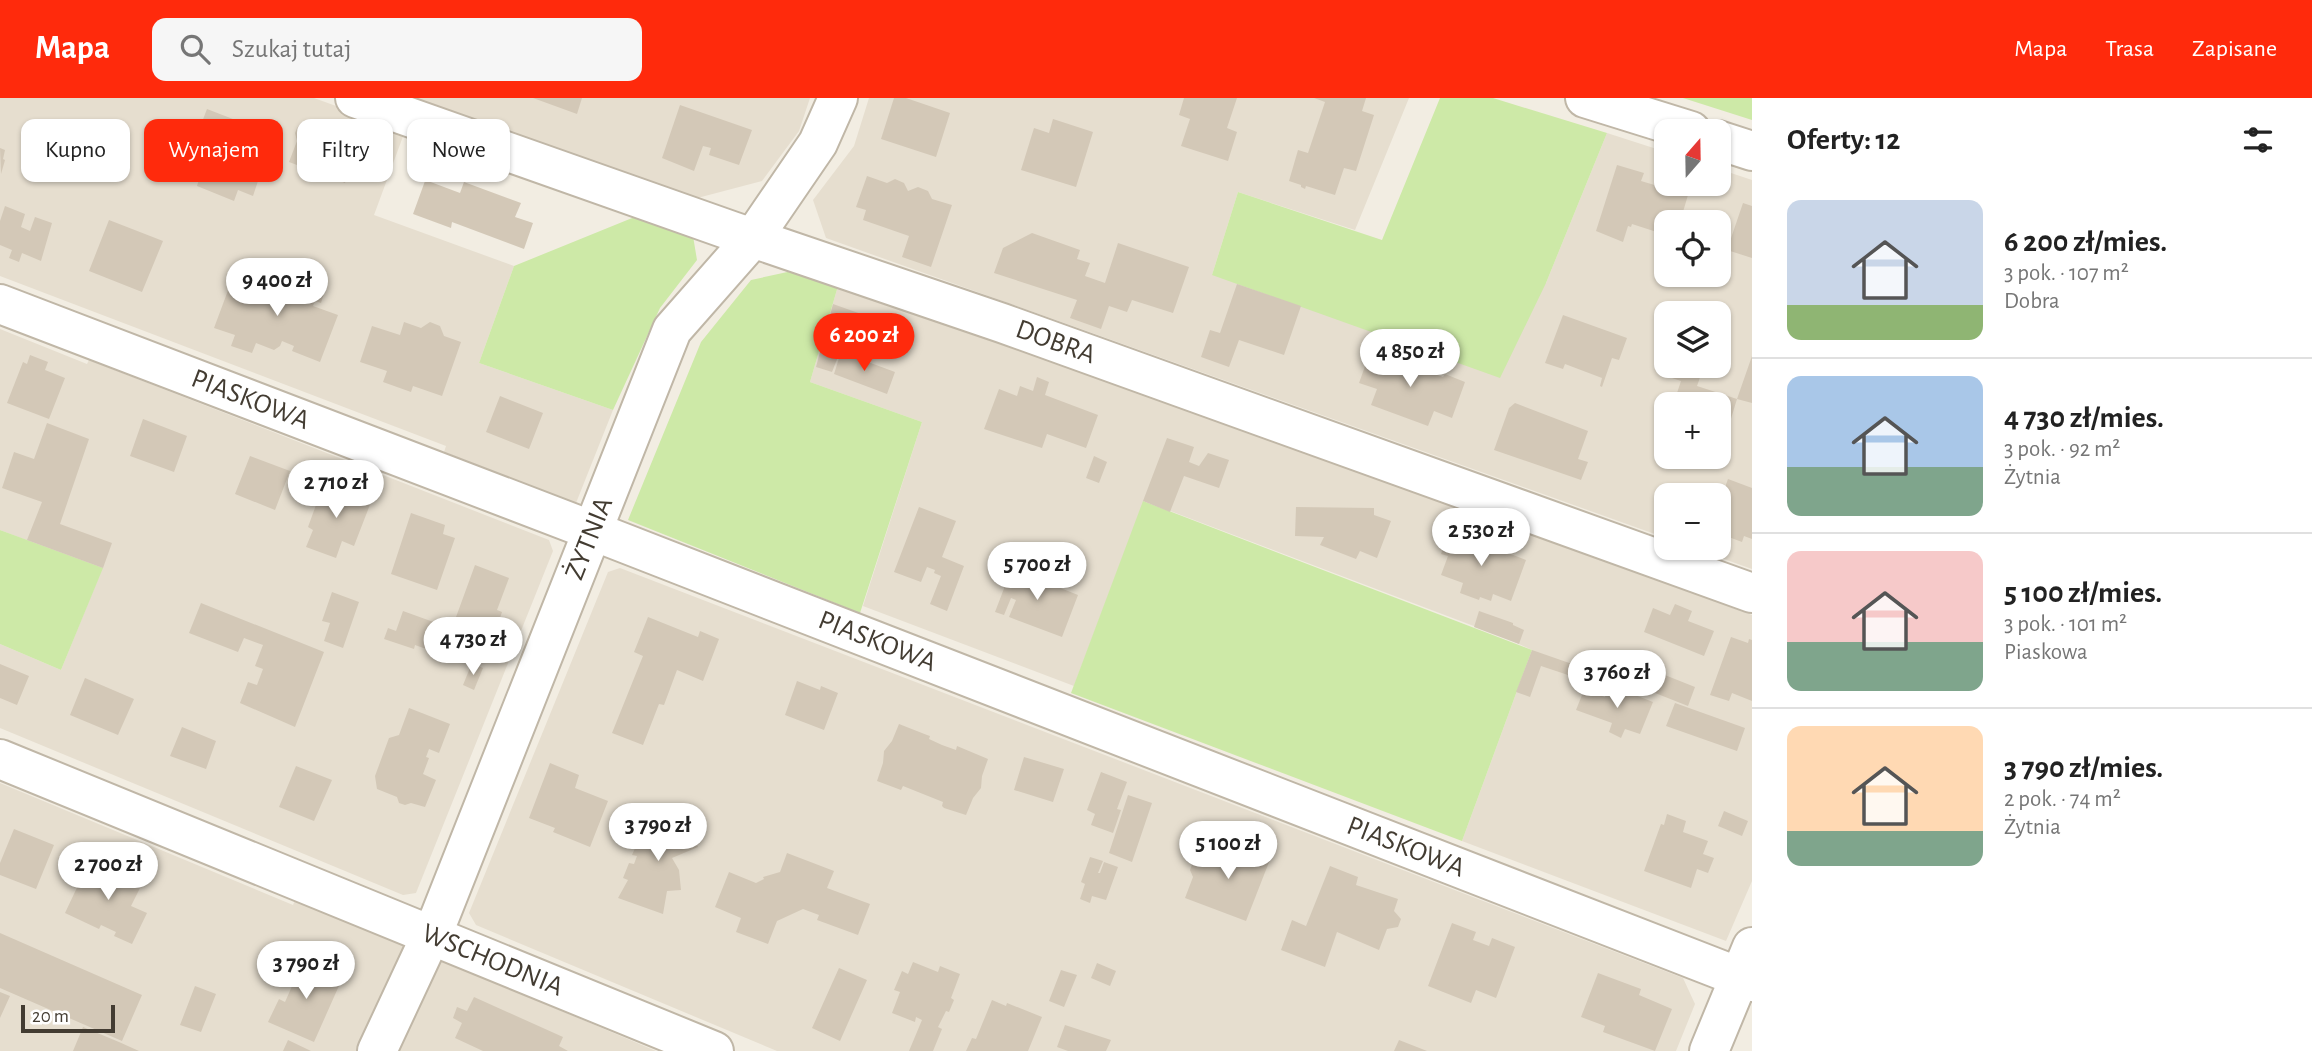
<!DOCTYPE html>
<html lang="pl">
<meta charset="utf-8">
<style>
:root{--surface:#fff;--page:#f6f6f6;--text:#222;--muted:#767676;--line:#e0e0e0;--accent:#ff2a0c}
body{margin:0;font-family:"Alegreya Sans",sans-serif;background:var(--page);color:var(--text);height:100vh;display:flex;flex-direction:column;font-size:26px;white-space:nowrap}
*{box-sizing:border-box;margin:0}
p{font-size:23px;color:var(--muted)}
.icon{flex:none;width:38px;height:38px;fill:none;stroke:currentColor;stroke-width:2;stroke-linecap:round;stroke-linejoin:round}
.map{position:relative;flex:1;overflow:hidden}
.drawer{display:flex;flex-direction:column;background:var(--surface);width:560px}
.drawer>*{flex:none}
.hud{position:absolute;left:21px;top:21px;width:665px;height:63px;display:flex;gap:14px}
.needle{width:46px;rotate:20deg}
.controls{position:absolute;left:1654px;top:21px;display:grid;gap:14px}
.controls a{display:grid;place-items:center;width:77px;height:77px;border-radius:14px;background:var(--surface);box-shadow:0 2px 5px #0004;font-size:35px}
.scale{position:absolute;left:21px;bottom:18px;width:94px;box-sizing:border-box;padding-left:7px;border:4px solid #433c32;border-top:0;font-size:19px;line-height:24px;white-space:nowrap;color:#433c32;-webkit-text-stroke:5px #fff;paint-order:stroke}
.price{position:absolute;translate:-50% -60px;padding:0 16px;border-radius:24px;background:#fff;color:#222;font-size:23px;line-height:46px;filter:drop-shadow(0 2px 4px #0008)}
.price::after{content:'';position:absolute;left:50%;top:42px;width:21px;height:16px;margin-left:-10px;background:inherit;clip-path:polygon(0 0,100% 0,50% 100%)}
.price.selected{background:var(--accent);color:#fff}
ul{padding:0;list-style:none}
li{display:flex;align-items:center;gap:21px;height:175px;padding:0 35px}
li+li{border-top:2px solid var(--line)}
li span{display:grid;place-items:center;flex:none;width:196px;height:140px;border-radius:14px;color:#555}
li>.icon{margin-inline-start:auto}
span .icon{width:84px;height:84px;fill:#fffc;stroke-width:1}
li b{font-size:30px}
h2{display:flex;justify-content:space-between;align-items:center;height:84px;padding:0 35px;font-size:30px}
.tag{padding:0 24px;border-radius:14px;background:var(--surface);box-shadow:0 2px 5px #0004;font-size:24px;line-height:63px}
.tag.selected{background:var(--accent);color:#fff}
header{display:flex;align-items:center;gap:42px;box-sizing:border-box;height:98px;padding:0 35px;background:var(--accent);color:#fff}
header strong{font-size:33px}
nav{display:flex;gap:38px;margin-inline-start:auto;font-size:24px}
.search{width:490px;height:63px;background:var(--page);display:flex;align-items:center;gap:18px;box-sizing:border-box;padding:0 24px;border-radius:14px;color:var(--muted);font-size:26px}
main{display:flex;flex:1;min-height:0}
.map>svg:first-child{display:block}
</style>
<header>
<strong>Mapa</strong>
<div class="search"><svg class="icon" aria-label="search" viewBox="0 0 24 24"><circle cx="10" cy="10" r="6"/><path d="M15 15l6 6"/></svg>Szukaj tutaj</div>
<nav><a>Mapa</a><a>Trasa</a><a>Zapisane</a></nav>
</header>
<main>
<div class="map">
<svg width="1752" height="953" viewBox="0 0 1752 953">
<rect width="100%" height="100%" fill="#f2ede2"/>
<path fill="#e6decf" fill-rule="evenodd" d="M0,0H314L405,33L374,117L514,168L479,265L613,312L576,405L444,354L446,348L0,178Z
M398,0H810L799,33L762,83L686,103Z
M869,0H1409L1355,132L1238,94L1212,177L1546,185L1607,35L1666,54V86H1718L1719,71L1752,82V471L1693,450H1718V397H1666V440L826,140L813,102L854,48ZM1666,124H1718V177H1666ZM1666,215H1718V268H1666ZM1666,306H1718V359H1666Z
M838,188L1180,306L1752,517V783L1726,843L1462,743L1532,552L1508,541L1144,403L1074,588L863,508L922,324L810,284Z
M0,231L87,266L89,262L549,442L553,453L416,795L403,797L0,630V546L61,572L102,471L0,432Z
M620,470L1683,880L1695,906L1676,953H777L476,827L469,815L608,474Z
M0,685L293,807L296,800L656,953H0Z"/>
<path fill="#cde9a7" d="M1440,0H1493L1607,35L1546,185L1500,280L1212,177L1238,94L1382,142Z
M1683,0H1752V22Z
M642,116L692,132L697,162L660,210L613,312L479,265L514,168Z
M792,173L838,188L810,284L922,324L860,515L628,422L701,244L751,182Z
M1143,403L1532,552L1462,743L1071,595Z
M0,432L103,470L61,572L0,546Z"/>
<path fill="#d3c8b7" d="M533,0H582L577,16Z
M894,0H906L950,15L936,59L881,41Z
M1184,0H1237L1227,30L1237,34L1228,63L1181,48L1190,21L1179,17Z
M1314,0H1366L1362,13L1374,17L1356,73L1344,70L1335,97L1306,88L1305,91L1301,89V87L1289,83L1298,52L1308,55L1325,4Z
M680,7L752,32L739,67L709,57L711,50L703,48L694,73L662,60Z
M207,11L238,23L223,61L192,50Z
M1053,21L1093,34L1076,89L1021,72L1034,30L1049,35Z
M305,22L361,43L345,85L289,64L297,43L295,35L297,30Z
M0,50L5,52L3,61L5,62L1,76Z
M191,51L260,77L253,98L238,92L234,103L197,88L200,78L183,72Z
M1617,67L1644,75L1641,83L1688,97L1680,124H1666V137L1632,126L1631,129L1628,128L1623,144L1596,133Z
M429,72H432L428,83L460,95L464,84L521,105L515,119L533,125L524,151L452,124L451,130L413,116Z
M867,78L887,85L895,81L904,85L908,93L918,89L928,93L932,101L952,107L931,169L902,159L909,138L863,122L866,112L856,109Z
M1743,105L1752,108V160L1727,152Z
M5,108L25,116L21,129L30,133L35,119L52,125L41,163L22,155L19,164L9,160L12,152L0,147V123Z
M109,122L163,143L142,194L89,173Z
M1032,135L1080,152L1077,161L1090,165L1085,178L1105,185L1118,145L1189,169L1173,215L1132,202L1127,214L1109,208L1101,231L1070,220L1077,202L994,175L1003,150Z
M233,179L255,187L258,179L270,183L267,191L297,202L306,179L327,186L321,205L315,203L313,208L338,217L320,264L292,253L294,248L282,243L280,248L274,252L256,245L252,255L231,248L235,237L214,230Z
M1237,186L1301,208L1284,257L1239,242L1229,269L1201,259L1210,232L1220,235Z
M833,206L864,217L853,249L843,246L832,274L816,269Z
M1563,217L1627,240L1619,262L1612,260L1602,289L1600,288L1602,280L1565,266L1563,271L1545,265Z
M404,224L421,230L430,224L440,228L444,238L461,244L442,298L413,288L411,294L383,284L387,273L360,264L372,228L400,237Z
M1372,249L1392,256L1391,260L1443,279L1445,276L1465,284L1452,320L1434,313L1428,328L1371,307L1377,291L1359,285Z
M841,254L895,274L887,296L834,276Z
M30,257L48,264L45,272L65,280L49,321L7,305L23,264L27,266Z
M1752,258V305L1737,301L1726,337L1718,334V306H1680L1674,304L1681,283L1663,277L1666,268H1704L1697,288L1737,301Z
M1037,279L1049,284L1045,297L1098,317L1086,350L1047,336L1042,350L984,331L999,291L1017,298L1020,288L1033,293Z
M500,298L543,315L529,351L486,334Z
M1515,305L1588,333L1578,361L1588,364L1581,382L1494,352L1509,310Z
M143,321L187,338L174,374L130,358Z
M47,325L89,341L60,426L112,445L103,470L27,442L42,404L2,390L14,354L34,361Z
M1167,340L1194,349L1189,364L1199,368L1208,355L1229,362L1219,390L1184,378L1170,414L1143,403Z
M250,358L290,373L275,412L235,396Z
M1094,358L1107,364L1099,385L1086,380Z
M1728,381L1752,390V441L1744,438L1742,444L1718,435V409Z
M324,385L371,404L354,448L342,443L336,460L306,449L313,432L308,429Z
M919,409L956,423L942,459L964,468L947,513L930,506L941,478L934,475L935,472L927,469L921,484L894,474Z
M1296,409L1374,410V417L1391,423L1377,460L1360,453L1356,461L1320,447L1324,439L1295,438Z
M411,415L445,427L443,436L455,440L437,492L391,476Z
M1449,432L1526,462L1511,503L1493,496L1491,503L1480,499L1479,502L1460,495L1463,485L1441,477L1448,458L1441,456Z
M475,467L509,480L497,512L502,514L492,544L452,530Z
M1013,467L1029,473L1028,477L1078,497L1062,539L1009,519L1016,502L1011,500L1004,517L995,514Z
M332,494L359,504L343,550L324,543L330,525L322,523Z
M201,505L324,554L295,629L240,605L248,584L257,587L263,571L255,568L263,547L244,540L238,554L189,535Z
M1675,506L1692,513L1688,523L1714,533L1704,558L1644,534L1653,510L1670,517Z
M403,513L439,526L429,552L415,547L414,551L384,541L388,530L396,533Z
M1479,513L1513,525V527L1524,532L1519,546L1474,529Z
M648,519L698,539L700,533L719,541L703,583L677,572L664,607L659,606L643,647L612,635L643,558L634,554Z
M1731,539L1748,545L1749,541L1752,542V603L1732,595L1729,603L1710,597Z
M1532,552L1575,567L1571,578L1541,568L1530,599L1516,594Z
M1615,554L1628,559L1627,562L1695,589L1688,608L1607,576Z
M472,565L483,570L474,592L463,587Z
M0,566L29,578L17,607L0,600Z
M85,580L134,601L118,637L70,617Z
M797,583L820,592L821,588L838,595L824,632L785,617Z
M1609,587L1653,604L1640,636L1625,631L1621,640L1609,634L1612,625L1576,612L1584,592L1605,599Z
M1675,605L1745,630L1737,653L1666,628Z
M409,610L450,626L439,655L429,651L426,659L429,660L423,676L436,682L425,709L411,705L405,707L399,705L397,699L377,691L375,678L389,640L399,637Z
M899,626L927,637L930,638L929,641L942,647L956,652L957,648L988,661L982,678L981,690L973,700L966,717L944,710L942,708L943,704L903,688L901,692L877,683L883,665L884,653L892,643Z
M182,629L216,643L206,671L170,658Z
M1024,659L1064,671L1053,704L1014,692Z
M550,665L579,677L575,690L608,703L590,749L553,734L555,730L529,720Z
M296,668L332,682L314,723L279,709Z
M1101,674L1127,684L1117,711L1121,712L1113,735L1091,727L1095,716L1087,712Z
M1128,697L1152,705L1132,764L1109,755Z
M683,713L698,749L672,760L679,772L681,792L667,793L663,816L618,800L628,782L623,780L629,765L634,766L637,758L632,757L639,741L643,743L646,736L649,735L647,728Z
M1724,713L1748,723L1742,738L1718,728Z
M1667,716L1686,723L1683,734L1708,743L1703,756L1714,760L1708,775L1697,771L1691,790L1644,773L1661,726L1664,727Z
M14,731L54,747L36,791L0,777V765Z
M1240,747L1271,759L1246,823L1185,800L1193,779L1190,772L1193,764L1200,761L1204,749L1235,761Z
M787,755L834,773L827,790L870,806L858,837L817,822L819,817L803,811L777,823L768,846L736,834L741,820L715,809L729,774L756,785L764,781L763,779L780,774Z
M1090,759L1103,763L1098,775H1100L1104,764L1118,769L1106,802L1092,798L1090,805L1080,801L1085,786L1081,784Z
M90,762L142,786L131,808L147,815L132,846L114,838L116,834L101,827L99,831L65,815Z
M1330,768L1358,779L1356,787L1398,801L1394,813L1401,821L1398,829L1387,831L1379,852L1337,834L1325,869L1281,852L1292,822L1306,828Z
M1452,825L1476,834L1473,842L1489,848L1492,840L1515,849L1496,900L1476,892L1471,905L1428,888Z
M0,835L142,897L122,943L0,890Z
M297,860L342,881L314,944L268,924L279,901L285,904L293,886L286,883Z
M913,864L938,874L940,868L960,876L951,900L954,902L949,914L946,913L938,929L942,931L933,953H909L922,922L916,919L915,924L892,915L900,894L894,892L902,873L908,876Z
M1097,865L1116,873L1110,888L1091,880Z
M839,870L867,882L840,943L812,930Z
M1061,872L1077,877L1064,909L1049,903Z
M1598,875L1641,891L1639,897L1672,911L1655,953L1603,934L1605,928L1581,919Z
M195,888L216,896L201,934L180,927Z
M0,894L10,898L0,920Z
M474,899L563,939L559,948L568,953H483L455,940L462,925L453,920L457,909L467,913Z
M992,902L1006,908L1007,905L1042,919L1028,953H966L972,940L976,941Z
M1065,927L1111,942L1106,953H1068L1057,949Z
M83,929L119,944L139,953H73Z
M288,942L311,953H283Z
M1399,942L1427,953H1394Z"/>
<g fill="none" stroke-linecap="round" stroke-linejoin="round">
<g stroke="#c0b7a7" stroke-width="42">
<g id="minor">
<path id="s1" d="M355,0L732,133L1002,225L1752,495"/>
<path d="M1585,0L1691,33"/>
<path d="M1718,42L1752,53"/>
<path id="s2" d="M0,206L593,433L1752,884"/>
<path id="s3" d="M0,661L714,953"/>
<path id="s4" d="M377,953L440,818L672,232L753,140L818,45L838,0"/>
<path d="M1709,953L1752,849"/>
</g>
</g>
<use href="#minor" stroke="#fff" stroke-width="38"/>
</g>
<g text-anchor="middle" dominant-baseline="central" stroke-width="6" stroke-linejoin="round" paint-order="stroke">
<g font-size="28" fill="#433c32" stroke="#fff">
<text stroke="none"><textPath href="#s1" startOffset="742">DOBRA</textPath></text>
<text stroke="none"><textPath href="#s2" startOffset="268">PIASKOWA</textPath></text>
<text stroke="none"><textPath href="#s4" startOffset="555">ŻYTNIA</textPath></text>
<text stroke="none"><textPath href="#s2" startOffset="940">PIASKOWA</textPath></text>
<text stroke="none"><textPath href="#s2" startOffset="1507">PIASKOWA</textPath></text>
<text stroke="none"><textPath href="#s3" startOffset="532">WSCHODNIA</textPath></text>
</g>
</g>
</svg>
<div class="controls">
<a><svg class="needle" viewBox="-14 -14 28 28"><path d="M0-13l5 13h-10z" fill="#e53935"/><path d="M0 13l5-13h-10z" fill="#767676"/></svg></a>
<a><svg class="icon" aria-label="locate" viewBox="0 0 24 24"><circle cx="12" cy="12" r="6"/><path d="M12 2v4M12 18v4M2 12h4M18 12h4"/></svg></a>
<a><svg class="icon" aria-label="layers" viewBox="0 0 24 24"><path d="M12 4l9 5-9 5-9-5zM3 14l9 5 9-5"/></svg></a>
<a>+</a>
<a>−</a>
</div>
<div class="scale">20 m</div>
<b class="price" style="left:277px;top:220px">9 400 zł</b>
<b class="price selected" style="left:864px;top:275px">6 200 zł</b>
<b class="price" style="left:1410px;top:291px">4 850 zł</b>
<b class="price" style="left:336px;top:422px">2 710 zł</b>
<b class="price" style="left:1481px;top:470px">2 530 zł</b>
<b class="price" style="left:1037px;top:504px">5 700 zł</b>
<b class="price" style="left:473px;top:579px">4 730 zł</b>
<b class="price" style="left:1617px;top:612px">3 760 zł</b>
<b class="price" style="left:658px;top:765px">3 790 zł</b>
<b class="price" style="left:1228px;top:783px">5 100 zł</b>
<b class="price" style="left:108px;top:804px">2 700 zł</b>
<b class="price" style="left:306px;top:903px">3 790 zł</b>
<div class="hud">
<a class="tag">Kupno</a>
<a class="tag selected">Wynajem</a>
<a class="tag">Filtry</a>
<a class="tag">Nowe</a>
</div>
</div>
<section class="drawer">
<h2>Oferty: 12<svg class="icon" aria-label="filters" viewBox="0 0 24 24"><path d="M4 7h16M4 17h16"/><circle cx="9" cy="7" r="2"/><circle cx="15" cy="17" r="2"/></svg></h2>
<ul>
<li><span style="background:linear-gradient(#c9d6e8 75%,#8fb573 0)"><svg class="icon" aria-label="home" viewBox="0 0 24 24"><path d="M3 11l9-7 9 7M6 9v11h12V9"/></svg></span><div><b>6 200 zł/mies.</b><p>3 pok. · 107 m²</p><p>Dobra</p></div></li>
<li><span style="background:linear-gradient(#a9c7e8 65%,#7fa58c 0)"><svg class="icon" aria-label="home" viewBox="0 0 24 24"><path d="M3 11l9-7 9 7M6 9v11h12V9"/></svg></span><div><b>4 730 zł/mies.</b><p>3 pok. · 92 m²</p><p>Żytnia</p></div></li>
<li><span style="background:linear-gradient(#f6c9c9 65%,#7fa58c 0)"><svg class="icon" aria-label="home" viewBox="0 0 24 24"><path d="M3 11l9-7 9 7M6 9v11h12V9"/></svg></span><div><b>5 100 zł/mies.</b><p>3 pok. · 101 m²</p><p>Piaskowa</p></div></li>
<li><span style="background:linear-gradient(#ffd9b3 75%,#7fa58c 0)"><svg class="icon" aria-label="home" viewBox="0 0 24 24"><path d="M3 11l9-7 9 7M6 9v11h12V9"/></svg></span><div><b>3 790 zł/mies.</b><p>2 pok. · 74 m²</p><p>Żytnia</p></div></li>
</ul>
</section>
</main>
